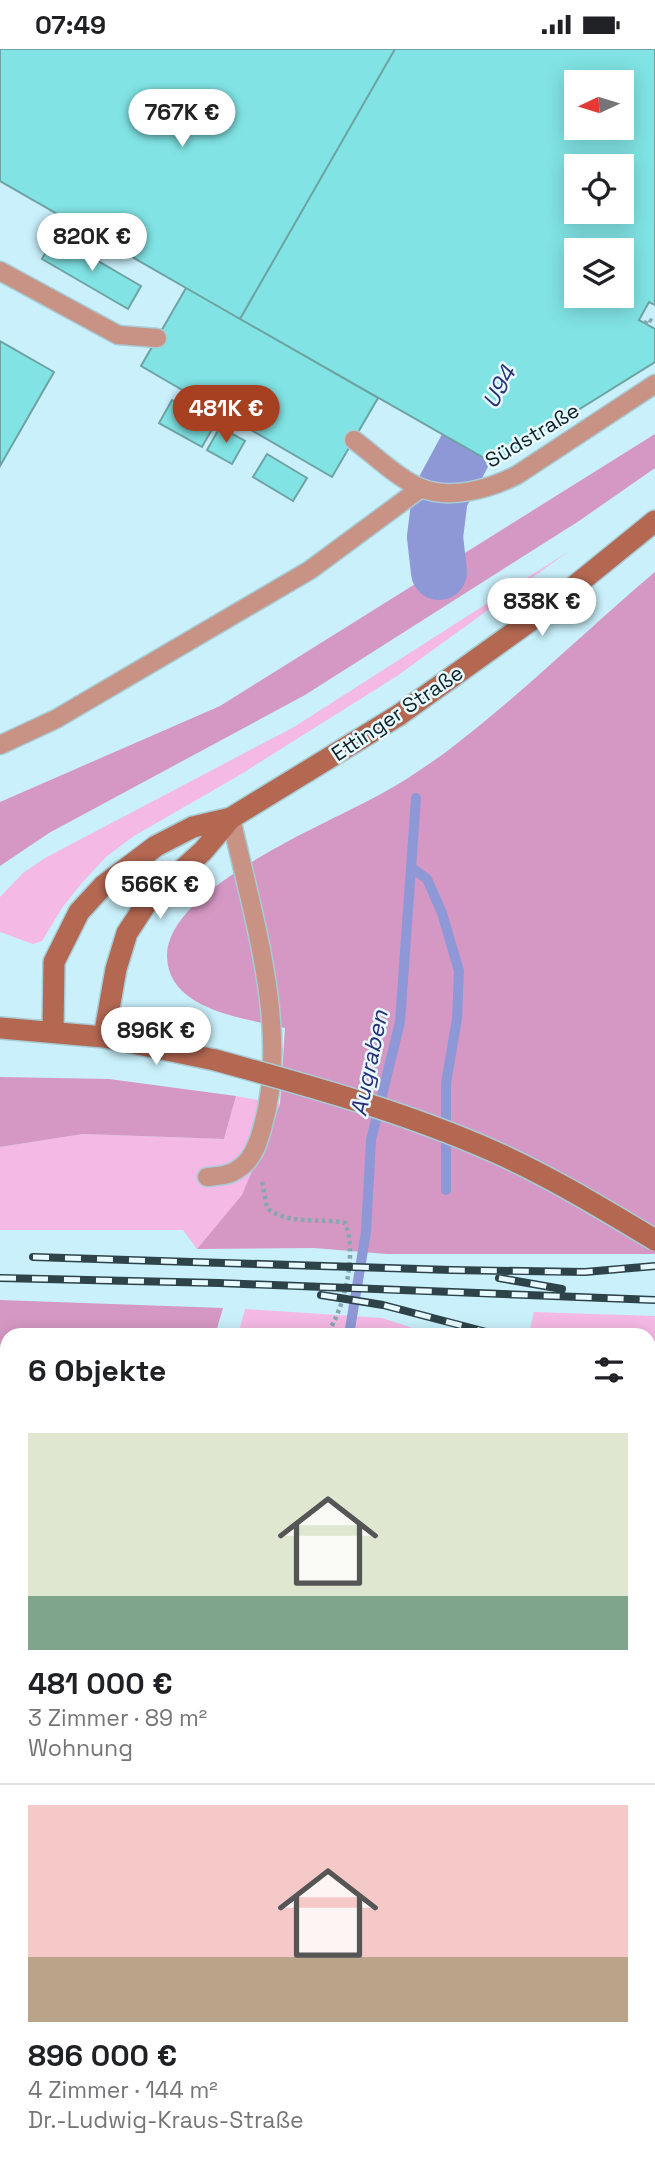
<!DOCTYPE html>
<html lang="de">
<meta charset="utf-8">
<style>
:root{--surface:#fff;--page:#f6f6f6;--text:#202124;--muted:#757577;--line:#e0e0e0;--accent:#a73f21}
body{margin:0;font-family:"Space Grotesk",sans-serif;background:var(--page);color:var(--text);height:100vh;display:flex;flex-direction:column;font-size:26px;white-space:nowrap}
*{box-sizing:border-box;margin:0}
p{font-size:23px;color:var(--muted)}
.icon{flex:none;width:38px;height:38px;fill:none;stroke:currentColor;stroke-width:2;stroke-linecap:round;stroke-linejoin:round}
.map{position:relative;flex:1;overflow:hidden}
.drawer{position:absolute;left:0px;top:1279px;width:656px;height:842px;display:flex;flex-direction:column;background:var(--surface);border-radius:21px 21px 0 0;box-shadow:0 4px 18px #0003}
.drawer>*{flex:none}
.needle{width:46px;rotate:266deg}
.fabs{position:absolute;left:564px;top:21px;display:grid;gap:14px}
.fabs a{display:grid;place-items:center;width:70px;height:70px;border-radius:0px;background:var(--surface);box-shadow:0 4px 18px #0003;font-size:35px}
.price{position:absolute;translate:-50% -60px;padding:0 16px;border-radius:24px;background:#fff;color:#222;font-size:23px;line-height:46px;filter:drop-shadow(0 2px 4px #0008)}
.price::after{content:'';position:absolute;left:50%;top:42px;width:21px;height:16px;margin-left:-10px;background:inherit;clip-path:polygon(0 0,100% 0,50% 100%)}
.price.selected{background:var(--accent);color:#fff}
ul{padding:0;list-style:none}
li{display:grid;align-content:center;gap:14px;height:371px;padding:0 28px}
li+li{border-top:2px solid var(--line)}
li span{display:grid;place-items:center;height:217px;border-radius:0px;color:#555}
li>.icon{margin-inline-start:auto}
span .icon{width:126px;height:126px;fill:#fffc;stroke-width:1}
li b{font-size:30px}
h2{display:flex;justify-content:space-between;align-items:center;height:84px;padding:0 28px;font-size:30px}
.status{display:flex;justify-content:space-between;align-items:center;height:49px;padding:0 35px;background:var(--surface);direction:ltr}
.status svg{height:19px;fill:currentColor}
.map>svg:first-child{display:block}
</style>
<div class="status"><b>07:49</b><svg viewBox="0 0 49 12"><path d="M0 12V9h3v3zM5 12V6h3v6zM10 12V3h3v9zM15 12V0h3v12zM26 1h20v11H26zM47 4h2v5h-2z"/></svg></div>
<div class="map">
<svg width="655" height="2120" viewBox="0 0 655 2120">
<rect width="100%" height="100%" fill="#c9f0fb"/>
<path fill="#f5b9e5" d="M569,502L397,627L238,727L134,787L106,808L81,835L62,859L42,892L33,895L0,883V848L23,824L45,809L294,678Z
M236,1047L280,1055L242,1147L197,1200L183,1181H0V1098L83,1085L224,1090Z
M245,1260L382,1269L434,1286H238Z
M534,1263L655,1267V1348L649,1344V1286H535L529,1284Z
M655,1722V1855L649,1853V1734Z
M158,2114H249L248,2120H151Z"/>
<path fill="#d598c4" d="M655,385V419L579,472L305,646L49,784L0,817V753L220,657Z
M655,523V1205H387L314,1199L197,1200L242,1146L280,1055L285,979C245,969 169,962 167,908C165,840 327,775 379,746C402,734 425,718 446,703C519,648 585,582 655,523Z
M0,1028L109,1030L236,1047L224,1090L83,1085L0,1098Z
M0,1251L223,1259L215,1286H7V1337H0Z
M649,1421L655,1424V1511L649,1526Z
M655,1616V1722L649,1734V1619Z
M649,1853L655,1855V1935L649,1934Z
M249,2114H398L397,2120H248Z"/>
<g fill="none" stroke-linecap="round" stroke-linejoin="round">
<path stroke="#8e98d6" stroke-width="10" d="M435,488L439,523
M412,819L427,830L442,864L459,922L457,970L446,1034V1141
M349,1286L366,1183L371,1091L400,973L416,749
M225,2120L226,2114"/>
<path stroke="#8e98d6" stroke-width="56" d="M439,523L435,488L440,448L503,331"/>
</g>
<path fill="#81e3e4" stroke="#6fa2a2" stroke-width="2" fill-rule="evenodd" d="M0,0H395L240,270L0,132Z
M395,0H655V256L649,253L639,271L655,280V313L493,414L240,270ZM576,33H621V79H576ZM576,117H621V163H576ZM576,201H621V247H576Z
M55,187L141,237L128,260L42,210Z
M186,239L378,349L332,428L141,317Z
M0,292L54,323L0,417Z
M172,351L215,375L202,398L159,374Z
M220,378L245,392L232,415L207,401Z
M267,405L307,429L293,452L253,428Z"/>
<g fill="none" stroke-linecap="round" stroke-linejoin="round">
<g stroke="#a8cbd5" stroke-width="21">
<path id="lane" d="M0,222L118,286L157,289
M354,391C373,405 400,431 421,439C451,451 489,440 517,426L655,335
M0,696L56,670L310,521L421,439
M207,1128C218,1127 229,1127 238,1120C252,1112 258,1095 262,1080C291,984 252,865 231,769"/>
</g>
<g stroke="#a8cbd5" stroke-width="24">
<path id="secondary" d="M0,979L104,988L215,1011
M53,982L54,913L79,863L103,837L156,797L193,778L231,769L399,666L544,562L655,472
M104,988L116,920L127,884L148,852L203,802L231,769"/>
</g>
<path stroke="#87a7b0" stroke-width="4.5" stroke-dasharray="3.5 3.5" stroke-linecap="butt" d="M645,275L648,270L655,274
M262,1133L267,1159C289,1177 318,1168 345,1174C358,1202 344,1262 326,1286
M649,1599L655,1595
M649,1962H655
M45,2120L47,2114
M448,2120L449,2114"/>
<use href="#lane" stroke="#c89384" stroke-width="18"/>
<use href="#secondary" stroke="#b46852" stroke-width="21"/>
<g stroke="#2d4349" stroke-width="8">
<path id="rail" d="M33,1208L451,1221L585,1223L655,1217
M0,1229L219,1234L655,1251
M499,1229L562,1240
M321,1246L383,1256L498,1286
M649,1357L655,1361"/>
</g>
<use href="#rail" stroke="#e6faff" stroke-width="5" stroke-dasharray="16" stroke-linecap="butt"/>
<g stroke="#a8cbd5" stroke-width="24" stroke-linecap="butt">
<path id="secondary-bridge" d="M215,1011C310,1037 405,1063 495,1103C551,1128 603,1160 655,1191"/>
</g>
<use href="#secondary-bridge" stroke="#b46852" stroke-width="21"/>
</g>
<g text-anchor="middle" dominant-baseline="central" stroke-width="5" stroke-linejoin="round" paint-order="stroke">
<g font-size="21" fill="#0f2227" stroke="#e6faff">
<text transform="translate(532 386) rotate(-31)">Südstraße</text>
<text transform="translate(397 664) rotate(-34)">Ettinger Straße</text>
</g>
<g font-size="23" font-style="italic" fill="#2c2e77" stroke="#e6faff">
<text transform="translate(499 338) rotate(-62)">U94</text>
<text transform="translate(369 1014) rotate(-78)">Augraben</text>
</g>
</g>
</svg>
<div class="fabs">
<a><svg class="needle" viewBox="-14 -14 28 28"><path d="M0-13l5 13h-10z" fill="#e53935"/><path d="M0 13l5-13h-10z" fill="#757577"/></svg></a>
<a><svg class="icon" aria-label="locate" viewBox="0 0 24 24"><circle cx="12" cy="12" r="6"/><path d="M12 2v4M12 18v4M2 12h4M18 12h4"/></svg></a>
<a><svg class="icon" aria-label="layers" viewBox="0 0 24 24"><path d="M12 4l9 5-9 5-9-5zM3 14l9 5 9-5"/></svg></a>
</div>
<b class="price" style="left:182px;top:100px">767K €</b>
<b class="price" style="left:92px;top:224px">820K €</b>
<b class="price selected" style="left:226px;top:396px">481K €</b>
<b class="price" style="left:542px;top:589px">838K €</b>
<b class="price" style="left:160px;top:872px">566K €</b>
<b class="price" style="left:156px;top:1018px">896K €</b>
<section class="drawer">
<h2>6 Objekte<svg class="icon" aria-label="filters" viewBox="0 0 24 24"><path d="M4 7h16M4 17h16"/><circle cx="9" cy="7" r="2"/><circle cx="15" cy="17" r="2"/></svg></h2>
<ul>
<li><span style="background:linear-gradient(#dfe7d0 75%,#7fa58c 0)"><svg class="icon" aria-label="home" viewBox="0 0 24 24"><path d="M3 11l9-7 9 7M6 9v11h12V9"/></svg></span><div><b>481 000 €</b><p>3 Zimmer · 89 m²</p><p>Wohnung</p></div></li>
<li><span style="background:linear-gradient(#f6c9c9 70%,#b9a48a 0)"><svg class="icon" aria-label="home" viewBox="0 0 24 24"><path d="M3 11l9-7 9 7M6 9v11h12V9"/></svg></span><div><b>896 000 €</b><p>4 Zimmer · 144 m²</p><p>Dr.-Ludwig-Kraus-Straße</p></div></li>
</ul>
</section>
</div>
